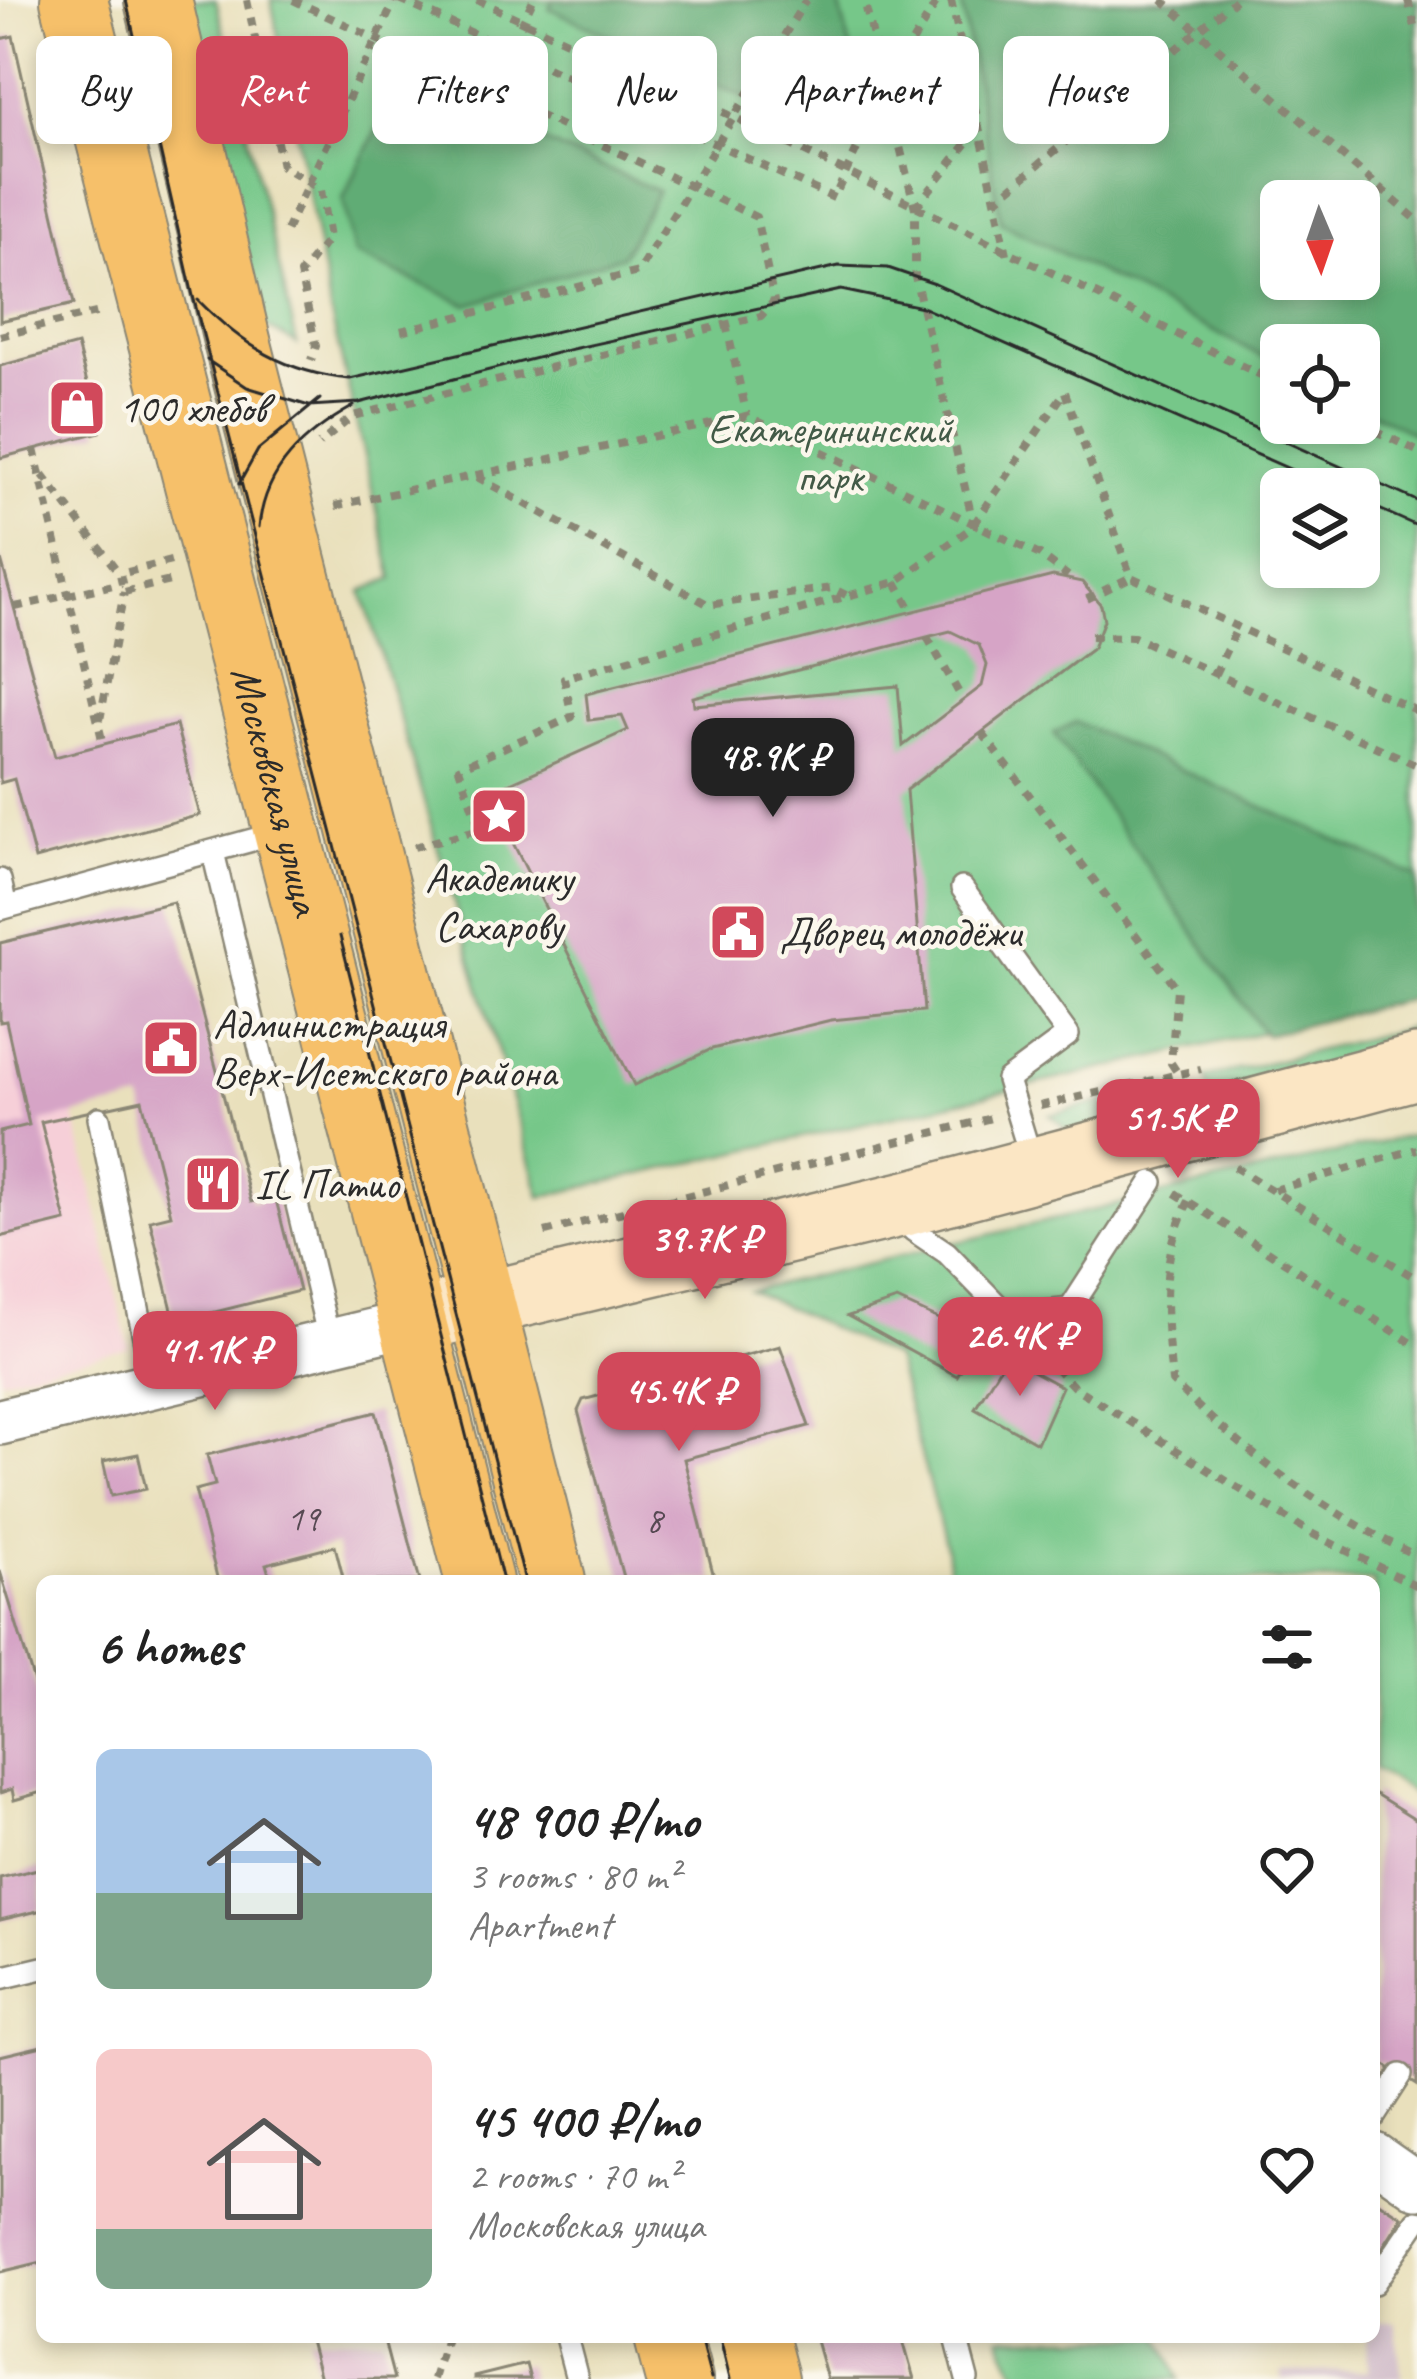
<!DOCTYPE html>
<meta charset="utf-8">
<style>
:root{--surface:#fff;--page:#f2f2f2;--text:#222;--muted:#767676;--accent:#d1495b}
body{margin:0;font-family:Caveat,sans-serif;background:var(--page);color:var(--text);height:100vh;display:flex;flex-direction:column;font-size:45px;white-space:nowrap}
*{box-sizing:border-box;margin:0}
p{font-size:39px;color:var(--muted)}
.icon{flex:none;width:66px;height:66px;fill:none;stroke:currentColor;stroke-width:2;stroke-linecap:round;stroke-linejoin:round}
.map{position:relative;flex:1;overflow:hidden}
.sheet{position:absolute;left:36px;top:1575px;width:1344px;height:768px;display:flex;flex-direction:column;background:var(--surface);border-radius:18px;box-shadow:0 6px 18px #0003}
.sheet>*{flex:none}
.guide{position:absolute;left:36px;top:36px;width:1347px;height:108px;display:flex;gap:24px}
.needle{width:78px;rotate:178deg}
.fabs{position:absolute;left:1260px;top:180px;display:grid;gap:24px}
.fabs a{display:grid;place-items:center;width:120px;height:120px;border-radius:18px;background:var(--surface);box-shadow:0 6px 18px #0003;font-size:60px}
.price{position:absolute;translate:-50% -102px;padding:0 27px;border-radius:24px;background:var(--accent);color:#fff;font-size:39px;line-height:78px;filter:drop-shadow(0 3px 6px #0008)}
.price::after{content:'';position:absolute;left:50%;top:72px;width:36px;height:27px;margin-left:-18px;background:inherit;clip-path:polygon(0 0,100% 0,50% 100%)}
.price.on{background:#222;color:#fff}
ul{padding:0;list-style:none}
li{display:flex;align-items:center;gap:36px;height:300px;padding:0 60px}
li span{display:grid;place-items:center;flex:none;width:336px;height:240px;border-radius:18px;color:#555}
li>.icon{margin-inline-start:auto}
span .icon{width:144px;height:144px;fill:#fffc;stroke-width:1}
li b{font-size:51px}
h2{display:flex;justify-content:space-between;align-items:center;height:144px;padding:0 60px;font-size:51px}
.pill{padding:0 42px;border-radius:18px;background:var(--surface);box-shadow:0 6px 18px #0003;font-size:42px;line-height:108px}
.pill.on{background:var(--accent);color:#fff}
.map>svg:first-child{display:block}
</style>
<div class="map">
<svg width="1417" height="2379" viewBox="0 0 1417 2379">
<rect width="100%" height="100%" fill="#fbf7ec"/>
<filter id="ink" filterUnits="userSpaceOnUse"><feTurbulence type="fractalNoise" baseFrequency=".00833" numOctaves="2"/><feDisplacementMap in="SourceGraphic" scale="24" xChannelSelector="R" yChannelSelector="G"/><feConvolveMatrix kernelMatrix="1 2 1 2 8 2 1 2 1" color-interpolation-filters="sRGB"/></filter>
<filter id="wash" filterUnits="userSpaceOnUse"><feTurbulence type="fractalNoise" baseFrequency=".004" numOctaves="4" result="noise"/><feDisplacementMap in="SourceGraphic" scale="48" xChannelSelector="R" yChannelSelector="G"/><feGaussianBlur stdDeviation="2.7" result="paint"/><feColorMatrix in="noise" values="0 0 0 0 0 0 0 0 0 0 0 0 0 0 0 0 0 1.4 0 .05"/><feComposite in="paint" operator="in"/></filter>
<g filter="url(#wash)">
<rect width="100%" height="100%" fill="#e9e0bc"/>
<path fill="#f6cfd8" d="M51,1014L129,1348L0,1379V1025Z"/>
<path fill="#d1bdca" d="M1374,2322H1395L1402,2379H1282V2372L1368,2371L1367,2337H1374Z"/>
<path fill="#76c789" stroke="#50795a" stroke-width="3" fill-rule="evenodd" d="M179,0H216L297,344L254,320Z
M271,0H1417V997L541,1197L362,591L393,578L332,319ZM1281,201H1359V279H1281ZM1281,345H1359V423H1281ZM1281,489H1359V567H1281Z
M1417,1026V1046L1211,1096L1205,1078Z
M1169,1085L1177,1110L1072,1134L1050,1115Z
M1417,1134V1795L1374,1770V1581H950L946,1547L895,1358L751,1291Z
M1000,2337H1160L1180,2379H1020Z"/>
<path fill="#60ac75" stroke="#466c50" stroke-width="3" fill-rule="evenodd" d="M553,0H838L861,87L839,140L549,8Z
M961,0H1417V435L1359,406V345H1281V366L1001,222ZM1359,201V279H1281V201Z
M401,80L658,191L622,256L468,305L354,254L343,199Z
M1076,722L1417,877V997L1265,1035L1054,733Z"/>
<g id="blocks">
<path fill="#d6a4c6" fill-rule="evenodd" d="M13,36L74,304L0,321V39Z
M77,345L100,432L0,458V366Z
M0,556L55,757L176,725L200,815L35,859L14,779L0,783Z
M1053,576L1082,582L1101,605L1104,620L1093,648L906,790L924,1011L831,1020L712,1049L634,1085L488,793L628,730L622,716L589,720L586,694ZM950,631L979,645L987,665L982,686L903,746L898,686L694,705L693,697Z
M173,902L251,1202L275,1196L299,1291L175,1322L150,1220L171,1215L142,1100L41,1122L66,1221L0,1237V1132L29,1125L6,1021L0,1022V943Z
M897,1300L980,1338L957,1376L848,1316Z
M780,1346L809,1426L684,1459L715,1581H624L578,1411L583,1400Z
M1006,1357L1062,1387L1037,1443L975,1408Z
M376,1412L420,1581H344L335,1546L266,1564L271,1581H218L195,1490L215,1485L207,1455Z
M138,1454L146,1489L111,1496L103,1461Z
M0,1571L42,1708V1792L14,1800L12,1789L0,1793Z
M1374,1793L1417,1820V2085L1379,2061L1374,2070Z
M42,1868V1910L0,1920V1878Z
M42,2046V2262L0,2272V2056Z
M1374,2199L1402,2217L1374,2261Z
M309,2337H383L394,2379H320Z
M815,2337H902L914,2379H827Z
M526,2364L530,2379H474V2377Z"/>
</g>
</g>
<g filter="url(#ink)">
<use href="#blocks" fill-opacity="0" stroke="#8a8674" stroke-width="3"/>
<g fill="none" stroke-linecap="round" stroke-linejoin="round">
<g stroke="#8a8674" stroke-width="26">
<path id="service" d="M213,852L330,1343
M0,880L6,907
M962,888L1068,1035L1007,1080L1033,1165
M0,909L278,833
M99,1118L154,1386
M909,1210L913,1230L947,1253L1008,1316L1070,1309L1152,1182
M0,1978L42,1968
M1374,2117L1401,2075
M1374,2283L1417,2221
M566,2337L577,2379
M956,2337L967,2379"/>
</g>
<g stroke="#8a8674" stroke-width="50">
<path id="minor" d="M0,1422L409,1323
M1374,2156L1417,2186"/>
</g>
<g stroke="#8a8674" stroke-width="68">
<path id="secondary" d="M428,1317L908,1203L1417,1067"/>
</g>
<g stroke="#8a8674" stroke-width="70">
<g id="primary">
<path id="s1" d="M74,0L479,1581"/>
<path d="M158,0L237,341L552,1581"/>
<path d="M668,2337L679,2379"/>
<path d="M754,2337L765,2379"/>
</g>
</g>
<path stroke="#8a8674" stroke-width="8" stroke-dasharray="9 9" stroke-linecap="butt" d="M247,0L282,166L321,190L329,238L300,274L316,346L311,360
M293,0L756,217L774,301L761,316L353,416L319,444
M400,0L834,198L887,85
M477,0L736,118L1281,385
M951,0L1007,254
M1162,0L1417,220
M1408,0L1417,34
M489,90L533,0
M995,201L1235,0
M916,207L979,128L887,84L938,0
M286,231L395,0
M726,324L747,416
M401,331L638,272L806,0
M0,336L104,311
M1065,392L1131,577L1417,711
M1359,423L1417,451
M34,449L103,744
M43,475L120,574
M477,477L709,605L832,588L846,595
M335,506L747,416L1040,555L1068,576
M974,524L1064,393
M171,561L120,574L124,592L174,580
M896,582L912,611
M1087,599L1131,577
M15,607L122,583
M1091,636L1134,637L1417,765
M927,637L963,700
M1215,674L1237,628
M100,720L124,592
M982,733L1177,989L1171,1063L1179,1075
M414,847L480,829L459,768L572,717L564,678L896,582L974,526L915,277V208L864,0
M1040,1106L1201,1069
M1234,1167L1417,1279
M1274,1190L1417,1149
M1175,1193L1417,1346
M1189,1201C1157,1262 1166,1316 1172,1382C1246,1454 1324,1512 1417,1556
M545,1232L991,1118
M1031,1341L1074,1387L1311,1533L1417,1586
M433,2379L446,2337"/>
<use href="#service" stroke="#fff" stroke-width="21"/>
<use href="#minor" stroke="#fff" stroke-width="45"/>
<use href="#secondary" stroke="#fbe6c4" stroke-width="63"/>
<use href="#primary" stroke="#f6c06b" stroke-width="66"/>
<path stroke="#2b2b2b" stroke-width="3" d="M126,0L193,296L525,1581
M198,300C242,345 286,373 350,379L839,266L888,268L935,284L1417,501
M207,360L247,387L309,406L359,403L572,349L841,290L922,307L1335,489
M239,484L258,450L320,399
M1359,500L1417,526
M259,527C265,468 304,434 354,406
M340,936L503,1581
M700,2337L711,2379
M720,2337L730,2379"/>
</g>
</g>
<defs>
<g id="shop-square" transform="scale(3)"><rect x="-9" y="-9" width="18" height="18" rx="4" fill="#d1495b" stroke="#fbf7ec"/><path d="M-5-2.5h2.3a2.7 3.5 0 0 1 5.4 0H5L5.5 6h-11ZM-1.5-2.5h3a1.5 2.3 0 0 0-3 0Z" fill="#fff"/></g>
<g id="sight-square" transform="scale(3)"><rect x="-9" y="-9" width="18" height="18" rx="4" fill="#d1495b" stroke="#fbf7ec"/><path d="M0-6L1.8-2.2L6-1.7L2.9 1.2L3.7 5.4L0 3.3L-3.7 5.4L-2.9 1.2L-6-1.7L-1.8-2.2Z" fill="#fff"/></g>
<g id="civic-square" transform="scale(3)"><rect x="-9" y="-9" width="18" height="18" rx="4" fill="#d1495b" stroke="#fbf7ec"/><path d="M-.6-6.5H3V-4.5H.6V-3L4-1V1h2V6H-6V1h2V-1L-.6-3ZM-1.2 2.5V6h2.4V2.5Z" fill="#fff"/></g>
<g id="restaurant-square" transform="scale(3)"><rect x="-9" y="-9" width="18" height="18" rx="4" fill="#d1495b" stroke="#fbf7ec"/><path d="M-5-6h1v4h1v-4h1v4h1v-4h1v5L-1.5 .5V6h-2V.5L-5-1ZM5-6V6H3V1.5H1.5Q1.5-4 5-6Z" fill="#fff"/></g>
</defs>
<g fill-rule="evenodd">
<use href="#shop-square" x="77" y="408"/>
<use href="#sight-square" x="499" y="816"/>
<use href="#civic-square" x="738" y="932"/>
<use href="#civic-square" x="171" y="1048"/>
<use href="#restaurant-square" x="213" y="1184"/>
</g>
<g text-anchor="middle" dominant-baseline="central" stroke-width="9" stroke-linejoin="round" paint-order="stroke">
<g font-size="36" fill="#564952">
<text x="303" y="1518">19</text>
<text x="654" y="1520">8</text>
</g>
<g font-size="42" fill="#2b2b2b" stroke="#fbf7ec" text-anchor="start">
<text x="119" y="408">100 хлебов</text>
<text x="499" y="878" text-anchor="middle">Академику<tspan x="499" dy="48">Сахарову</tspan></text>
<text x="780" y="932">Дворец молодёжи</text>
<text x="213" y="1024">Администрация<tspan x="213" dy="48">Верх-Исетского района</tspan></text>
<text x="255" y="1184">IL Патио</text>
</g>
<g font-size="42" fill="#425a47" stroke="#fbf7ec">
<text x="830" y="429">Екатерининский<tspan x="830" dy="48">парк</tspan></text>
</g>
<g font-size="42" fill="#2b2b2b" stroke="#fbf7ec">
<text stroke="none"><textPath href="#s1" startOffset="816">Московская улица</textPath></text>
</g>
</g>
</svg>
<div class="fabs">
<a><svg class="needle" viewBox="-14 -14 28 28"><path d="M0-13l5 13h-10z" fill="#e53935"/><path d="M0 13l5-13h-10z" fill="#767676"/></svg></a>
<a><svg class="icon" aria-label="locate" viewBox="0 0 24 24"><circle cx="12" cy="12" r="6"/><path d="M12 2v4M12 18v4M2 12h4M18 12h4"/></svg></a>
<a><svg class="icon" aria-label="layers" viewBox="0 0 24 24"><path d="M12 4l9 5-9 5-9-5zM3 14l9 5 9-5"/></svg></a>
</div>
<b class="price on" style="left:773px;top:820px">48.9K ₽</b>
<b class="price" style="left:1178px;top:1181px">51.5K ₽</b>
<b class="price" style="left:705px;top:1302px">39.7K ₽</b>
<b class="price" style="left:1020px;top:1399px">26.4K ₽</b>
<b class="price" style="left:215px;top:1413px">41.1K ₽</b>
<b class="price" style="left:679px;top:1454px">45.4K ₽</b>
<div class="guide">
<a class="pill">Buy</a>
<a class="pill on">Rent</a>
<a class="pill">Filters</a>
<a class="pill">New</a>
<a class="pill">Apartment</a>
<a class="pill">House</a>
</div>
<section class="sheet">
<h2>6 homes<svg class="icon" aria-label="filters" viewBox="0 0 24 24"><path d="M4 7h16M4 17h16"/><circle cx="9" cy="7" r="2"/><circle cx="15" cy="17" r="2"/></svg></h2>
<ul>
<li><span style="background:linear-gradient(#a9c7e8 60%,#7fa58c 0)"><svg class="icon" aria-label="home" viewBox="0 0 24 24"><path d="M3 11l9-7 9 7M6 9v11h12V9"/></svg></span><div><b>48 900 ₽/mo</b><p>3 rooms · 80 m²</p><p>Apartment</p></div><svg class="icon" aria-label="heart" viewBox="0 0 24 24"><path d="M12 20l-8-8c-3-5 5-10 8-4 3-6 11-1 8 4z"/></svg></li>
<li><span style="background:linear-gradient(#f6c9c9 75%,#7fa58c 0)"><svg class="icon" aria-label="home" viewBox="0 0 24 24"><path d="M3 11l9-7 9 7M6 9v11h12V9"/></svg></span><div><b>45 400 ₽/mo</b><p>2 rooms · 70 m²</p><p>Московская улица</p></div><svg class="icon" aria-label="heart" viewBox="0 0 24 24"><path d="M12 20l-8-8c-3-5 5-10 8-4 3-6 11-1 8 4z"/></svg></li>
</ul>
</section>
</div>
